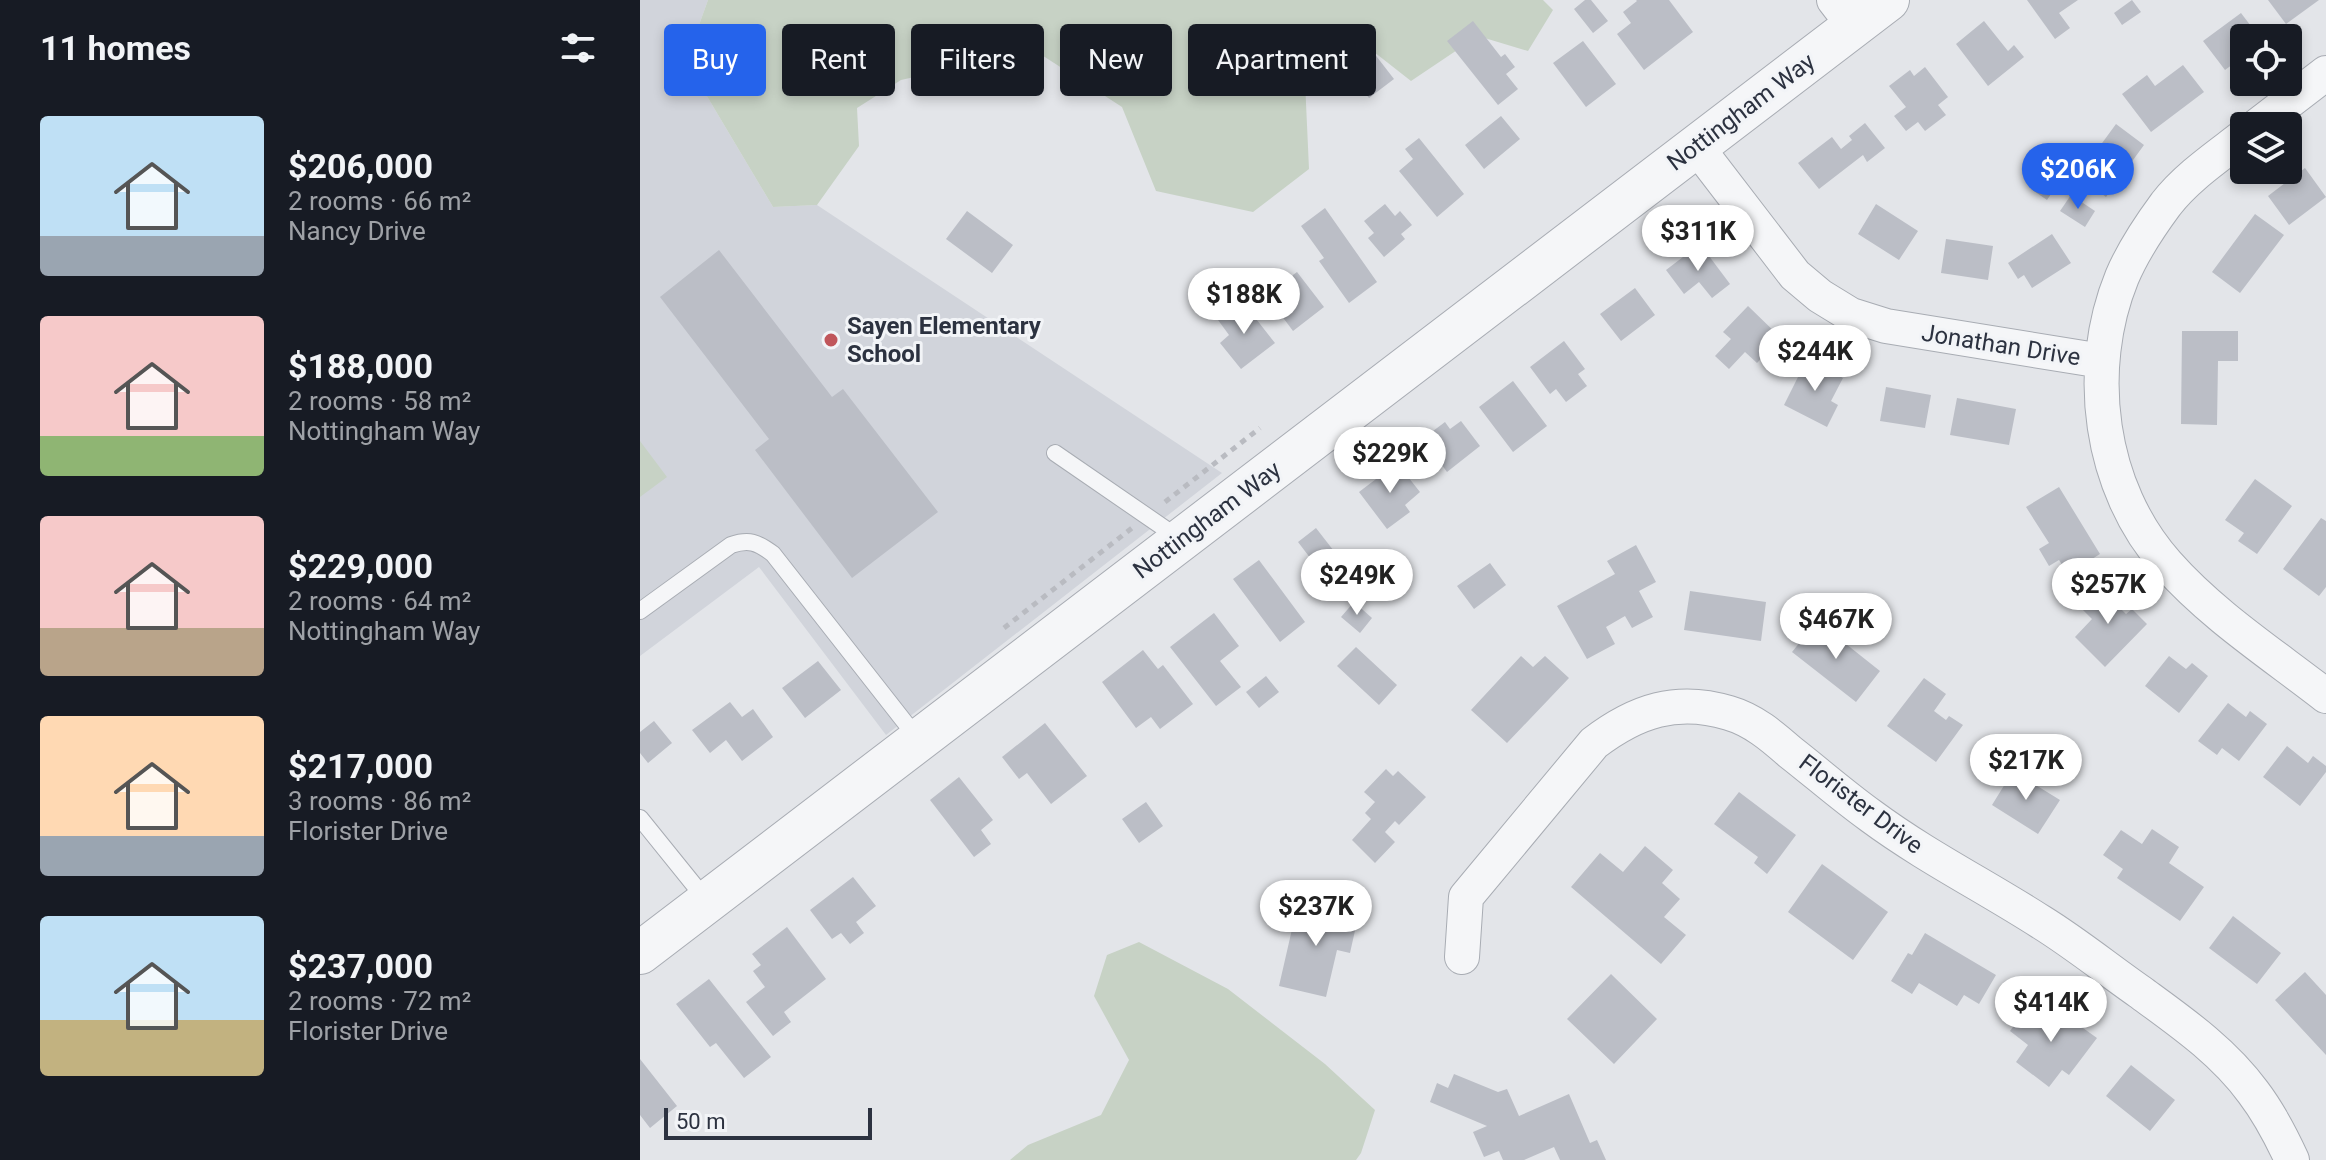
<!DOCTYPE html>
<meta charset="utf-8">
<style>
:root{--surface:#171b24;--page:#242831;--text:#f1f3f6;--muted:#9ea1a6;--accent:#2563eb}
body{margin:0;font-family:Roboto,sans-serif;background:var(--page);color:var(--text);height:100vh;display:flex;flex-direction:column;font-size:30px;white-space:nowrap}
*{box-sizing:border-box;margin:0}
p{font-size:26px;color:var(--muted)}
.icon{flex:none;width:44px;height:44px;fill:none;stroke:currentColor;stroke-width:2;stroke-linecap:round;stroke-linejoin:round}
.map{position:relative;flex:1;overflow:hidden}
.panel{display:flex;flex-direction:column;background:var(--surface);width:640px}
.panel>*{flex:none}
.guide{position:absolute;left:24px;top:24px;width:760px;height:72px;display:flex;gap:16px}
.tools{position:absolute;left:1590px;top:24px;display:grid;gap:16px}
.tools a{display:grid;place-items:center;width:72px;height:72px;border-radius:8px;background:var(--surface);box-shadow:0 4px 12px #0003;font-size:40px}
.scale{position:absolute;left:24px;bottom:20px;width:208px;box-sizing:border-box;padding-left:8px;border:4px solid #2c3240;border-top:0;font-size:22px;line-height:28px;white-space:nowrap;color:#2c3240;-webkit-text-stroke:6px #f2f4f7;paint-order:stroke}
.price{position:absolute;translate:-50% -68px;padding:0 18px;border-radius:28px;background:#fff;color:#222;font-size:26px;line-height:52px;filter:drop-shadow(0 2px 4px #0008)}
.price::after{content:'';position:absolute;left:50%;top:48px;width:24px;height:18px;margin-left:-12px;background:inherit;clip-path:polygon(0 0,100% 0,50% 100%)}
.price.selected{background:var(--accent);color:#fff}
ul{padding:0;list-style:none}
li{display:flex;align-items:center;gap:24px;height:200px;padding:0 40px}
li span{display:grid;place-items:center;flex:none;width:224px;height:160px;border-radius:8px;color:#555}
li>.icon{margin-inline-start:auto}
span .icon{width:96px;height:96px;fill:#fffc;stroke-width:1}
li b{font-size:34px}
h2{display:flex;justify-content:space-between;align-items:center;height:96px;padding:0 40px;font-size:34px}
.chip{padding:0 28px;border-radius:8px;background:var(--surface);box-shadow:0 4px 12px #0003;font-size:28px;line-height:72px}
.chip.selected{background:var(--accent);color:#fff}
main{display:flex;flex:1;min-height:0}
.map>svg:first-child{display:block}
</style>
<main>
<section class="panel">
<h2>11 homes<svg class="icon" aria-label="filters" viewBox="0 0 24 24"><path d="M4 7h16M4 17h16"/><circle cx="9" cy="7" r="2"/><circle cx="15" cy="17" r="2"/></svg></h2>
<ul>
<li><span style="background:linear-gradient(#bfe0f5 75%,#9aa5b1 0)"><svg class="icon" aria-label="home" viewBox="0 0 24 24"><path d="M3 11l9-7 9 7M6 9v11h12V9"/></svg></span><div><b>$206,000</b><p>2 rooms · 66 m²</p><p>Nancy Drive</p></div></li>
<li><span style="background:linear-gradient(#f6c9c9 75%,#8fb573 0)"><svg class="icon" aria-label="home" viewBox="0 0 24 24"><path d="M3 11l9-7 9 7M6 9v11h12V9"/></svg></span><div><b>$188,000</b><p>2 rooms · 58 m²</p><p>Nottingham Way</p></div></li>
<li><span style="background:linear-gradient(#f6c9c9 70%,#b9a48a 0)"><svg class="icon" aria-label="home" viewBox="0 0 24 24"><path d="M3 11l9-7 9 7M6 9v11h12V9"/></svg></span><div><b>$229,000</b><p>2 rooms · 64 m²</p><p>Nottingham Way</p></div></li>
<li><span style="background:linear-gradient(#ffd9b3 75%,#9aa5b1 0)"><svg class="icon" aria-label="home" viewBox="0 0 24 24"><path d="M3 11l9-7 9 7M6 9v11h12V9"/></svg></span><div><b>$217,000</b><p>3 rooms · 86 m²</p><p>Florister Drive</p></div></li>
<li><span style="background:linear-gradient(#bfe0f5 65%,#c2b280 0)"><svg class="icon" aria-label="home" viewBox="0 0 24 24"><path d="M3 11l9-7 9 7M6 9v11h12V9"/></svg></span><div><b>$237,000</b><p>2 rooms · 72 m²</p><p>Florister Drive</p></div></li>
</ul>
</section>
<div class="map">
<svg width="1686" height="1160" viewBox="0 0 1686 1160">
<rect width="100%" height="100%" fill="#e3e5e9"/>
<path fill="#d1d4db" d="M0,0H68L46,61L133,207L177,205L582,473L246,735L119,567L0,656Z"/>
<path fill="#c7d2c5" d="M68,0H903L913,10L888,51L838,36L771,81L720,41L665,81L669,169L613,212L516,191L482,107L394,50L261,80L217,108L219,146L177,205L133,207L46,61Z
M0,441L27,477L0,497Z
M499,942L588,989L685,1064L735,1110L721,1153L716,1160H370L388,1145L461,1115L489,1060L454,996L467,955Z"/>
<path fill="#bbbec6" d="M945,0H951L968,21L953,33L934,9Z
M996,0H1029L1053,32L1004,70L977,34L991,23L983,12L997,1Z
M1387,0H1438L1419,13L1430,28L1415,39Z
M1492,0L1501,12L1482,25L1474,13Z
M1628,0H1679L1646,24Z
M1601,13L1620,38H1604V56L1585,70L1563,41Z
M833,21L861,57L865,54L875,67L866,74L878,89L858,105L807,41Z
M1344,21L1368,51L1374,45L1384,57L1348,86L1316,44Z
M943,41L976,84L946,107L913,63Z
M730,48L754,79L729,98L705,67Z
M1543,65L1564,92L1511,132L1482,94L1507,75L1515,86Z
M1285,67L1308,97L1298,105L1306,115L1285,131L1278,122L1266,131L1254,116L1266,107L1249,86L1270,70L1274,76Z
M861,116L880,139L844,169L825,145Z
M1225,123L1245,148L1227,162L1223,155L1179,189L1158,163L1192,137L1201,149L1212,140L1209,136Z
M1476,124L1504,145L1466,197L1438,176Z
M779,138L824,194L797,217L759,171L773,159L765,149Z
M1665,168L1686,197L1649,225L1628,196Z
M1400,174L1417,185L1407,200L1391,189Z
M1431,195L1455,211L1445,227L1420,211Z
M745,204L755,216L760,211L772,225L761,234L765,239L744,257L728,238L734,233L724,221Z
M1236,204L1278,231L1259,260L1218,234Z
M685,208L737,282L709,303L679,261L684,258L661,226Z
M327,211L373,245L352,273L306,239Z
M1615,214L1644,235L1600,293L1572,272Z
M1412,234L1431,263L1392,288L1384,275L1378,279L1368,263Z
M1306,239L1353,246L1348,280L1301,273Z
M1060,244L1090,284L1072,298L1059,282L1044,294L1026,270Z
M79,250L192,397L203,389L298,512L212,578L115,450L129,439L20,297Z
M657,272L684,307L653,331L626,295Z
M995,288L1015,315L981,341L960,314Z
M602,301L635,343L601,369L580,343L589,335L578,320Z
M1108,306L1141,338L1117,363L1105,352L1089,369L1075,356L1091,339L1083,332Z
M1542,331H1598V361H1578L1577,425L1541,424Z
M924,341L945,369L938,374L947,386L926,402L916,389L910,394L890,367Z
M1167,359L1203,378L1191,401L1198,405L1187,427L1144,405Z
M873,381L907,426L873,452L839,407Z
M1246,387L1291,395L1285,428L1240,421Z
M1317,398L1376,409L1369,445L1310,435Z
M821,421L840,446L807,472L788,446L799,438L793,431L805,422L810,429Z
M757,463L780,492L765,505L770,512L747,529L719,492Z
M1615,479L1652,506L1617,554L1598,541L1604,533L1585,520Z
M1419,487L1460,554L1428,574L1419,560L1409,566L1399,549L1409,543L1386,507Z
M1681,518L1686,521V587L1679,596L1643,569Z
M676,528L704,564L713,557L725,573L704,589L693,576L687,580L658,542Z
M996,545L1016,582L999,591L1013,617L992,628L985,616L966,627L975,644L947,659L917,606L975,574L967,561Z
M619,560L665,622L640,642L593,579Z
M850,563L866,585L834,609L817,586Z
M1467,581L1478,592L1471,599L1486,614L1492,609L1507,624L1465,667L1435,637L1452,619L1440,607Z
M1050,591L1126,602L1121,641L1044,630Z
M714,602L732,618L720,633L701,617Z
M574,613L599,646L580,661L601,687L576,706L530,647Z
M1177,621L1240,671L1216,702L1152,652Z
M716,647L757,685L739,705L697,666Z
M503,650L518,669L523,665L553,704L520,729L511,717L496,728L462,682Z
M881,656L893,667L905,656L929,678L867,743L831,710Z
M1529,656L1546,669L1552,663L1568,676L1539,713L1505,686Z
M178,661L201,690L165,718L142,688Z
M626,676L639,692L619,708L606,692Z
M1284,678L1306,694L1294,711L1306,720L1309,716L1323,725L1296,762L1247,726Z
M90,702L102,717L113,709L133,737L102,761L86,740L70,753L52,730Z
M1588,703L1606,717L1610,711L1627,724L1599,761L1582,748L1577,755L1558,741Z
M14,721L32,743L8,763L0,753V732Z
M405,723L447,776L411,804L387,773L379,779L362,757Z
M1647,746L1668,763L1673,756L1686,766V772L1660,806L1623,777Z
M746,769L753,776L758,771L786,797L759,825L755,821L745,832L755,842L735,863L712,840L731,819L725,813L735,802L724,792Z
M1373,771L1420,800L1398,834L1352,805Z
M319,777L353,820L341,830L351,844L334,857L290,800Z
M1099,792L1156,835L1127,874L1114,863L1118,857L1074,824Z
M506,802L523,826L499,843L482,819Z
M1512,829L1539,847L1529,863L1564,887L1540,921L1477,878L1483,869L1463,855L1481,830L1502,844Z
M1005,846L1033,870L1022,883L1040,899L1024,917L1046,935L1021,964L931,887L960,853L983,872Z
M1182,864L1248,912L1213,960L1148,912Z
M213,877L236,906L216,922L224,933L210,944L201,933L192,939L170,910Z
M658,903L718,917L710,953L697,950L686,997L639,986Z
M1593,916L1641,953L1617,984L1569,948Z
M147,927L186,979L144,1012L151,1022L133,1036L106,1002L125,987L113,971L121,965L112,954Z
M1285,933L1356,975L1339,1004L1324,995L1317,1006L1279,983L1272,994L1251,981L1268,953L1272,955Z
M1665,972L1686,995V1055L1635,1000Z
M971,974L1017,1019L974,1064L927,1019Z
M69,979L131,1057L104,1078L76,1043L70,1047L36,1004Z
M1391,1002L1416,1020L1422,1013L1457,1038L1429,1075L1422,1070L1409,1087L1376,1062L1388,1045L1370,1031Z
M0,1059L37,1106L10,1128L0,1115Z
M1491,1065L1535,1100L1510,1131L1466,1096Z
M814,1074L858,1092L867,1089L879,1116L929,1094L950,1143L957,1140L966,1160H920L914,1147L884,1160H863L859,1151L844,1157L833,1132L847,1126L790,1102L797,1083L808,1088Z"/>
<g fill="none" stroke-linecap="round" stroke-linejoin="round">
<g stroke="#a8acb3" stroke-width="18">
<path id="service" d="M415,453L540,539
M0,611L91,545C109,539 117,542 133,554L278,739
M0,818L67,901"/>
</g>
<g stroke="#a8acb3" stroke-width="36">
<path id="minor" d="M1194,0L1214,26
M1617,126L1686,73
M1604,136C1577,157 1547,177 1526,204C1509,227 1493,251 1482,277C1444,370 1459,488 1527,564C1572,615 1632,654 1686,696
M1056,146L1155,275L1180,296L1211,315L1246,326L1462,361
M822,957L826,897L954,743C996,711 1037,697 1089,713C1113,720 1132,736 1150,752C1177,773 1203,796 1231,816C1285,856 1345,886 1401,922C1435,943 1467,969 1500,992C1541,1022 1583,1051 1613,1092C1629,1113 1641,1136 1652,1160"/>
</g>
<g stroke="#a8acb3" stroke-width="44">
<path id="tertiary" d="M0,953L1248,0"/>
</g>
<path stroke="#b9bbc1" stroke-width="5" stroke-dasharray="6 6" stroke-linecap="butt" d="M525,502L620,428
M364,628L492,528"/>
<use href="#service" stroke="#f5f6f8" stroke-width="16"/>
<use href="#minor" stroke="#f5f6f8" stroke-width="34"/>
<use href="#tertiary" stroke="#f5f6f8" stroke-width="42"/>
</g>
<circle fill="#c0565b" stroke="#f2f4f7" stroke-width="3" cx="191" cy="340" r="8"/>
<g text-anchor="middle" dominant-baseline="central" stroke-width="6" stroke-linejoin="round" paint-order="stroke">
<g font-size="24" fill="#2c3240" stroke="#f2f4f7">
<text transform="translate(1101 112) rotate(-37)">Nottingham Way</text>
<text transform="translate(1361 345) rotate(9)">Jonathan Drive</text>
<text transform="translate(567 520) rotate(-37)">Nottingham Way</text>
<text transform="translate(1221 804) rotate(37)">Florister Drive</text>
</g>
<g font-size="24" font-weight="bold" fill="#2c3240" stroke="#f2f4f7" text-anchor="start">
<text x="207" y="326">Sayen Elementary<tspan x="207" dy="28">School</tspan></text>
</g>
</g>
</svg>
<div class="tools">
<a><svg class="icon" aria-label="locate" viewBox="0 0 24 24"><circle cx="12" cy="12" r="6"/><path d="M12 2v4M12 18v4M2 12h4M18 12h4"/></svg></a>
<a><svg class="icon" aria-label="layers" viewBox="0 0 24 24"><path d="M12 4l9 5-9 5-9-5zM3 14l9 5 9-5"/></svg></a>
</div>
<div class="scale">50 m</div>
<b class="price selected" style="left:1438px;top:211px">$206K</b>
<b class="price" style="left:1058px;top:273px">$311K</b>
<b class="price" style="left:604px;top:336px">$188K</b>
<b class="price" style="left:1175px;top:393px">$244K</b>
<b class="price" style="left:750px;top:495px">$229K</b>
<b class="price" style="left:717px;top:617px">$249K</b>
<b class="price" style="left:1468px;top:626px">$257K</b>
<b class="price" style="left:1196px;top:661px">$467K</b>
<b class="price" style="left:1386px;top:802px">$217K</b>
<b class="price" style="left:676px;top:948px">$237K</b>
<b class="price" style="left:1411px;top:1044px">$414K</b>
<div class="guide">
<a class="chip selected">Buy</a>
<a class="chip">Rent</a>
<a class="chip">Filters</a>
<a class="chip">New</a>
<a class="chip">Apartment</a>
</div>
</div>
</main>
